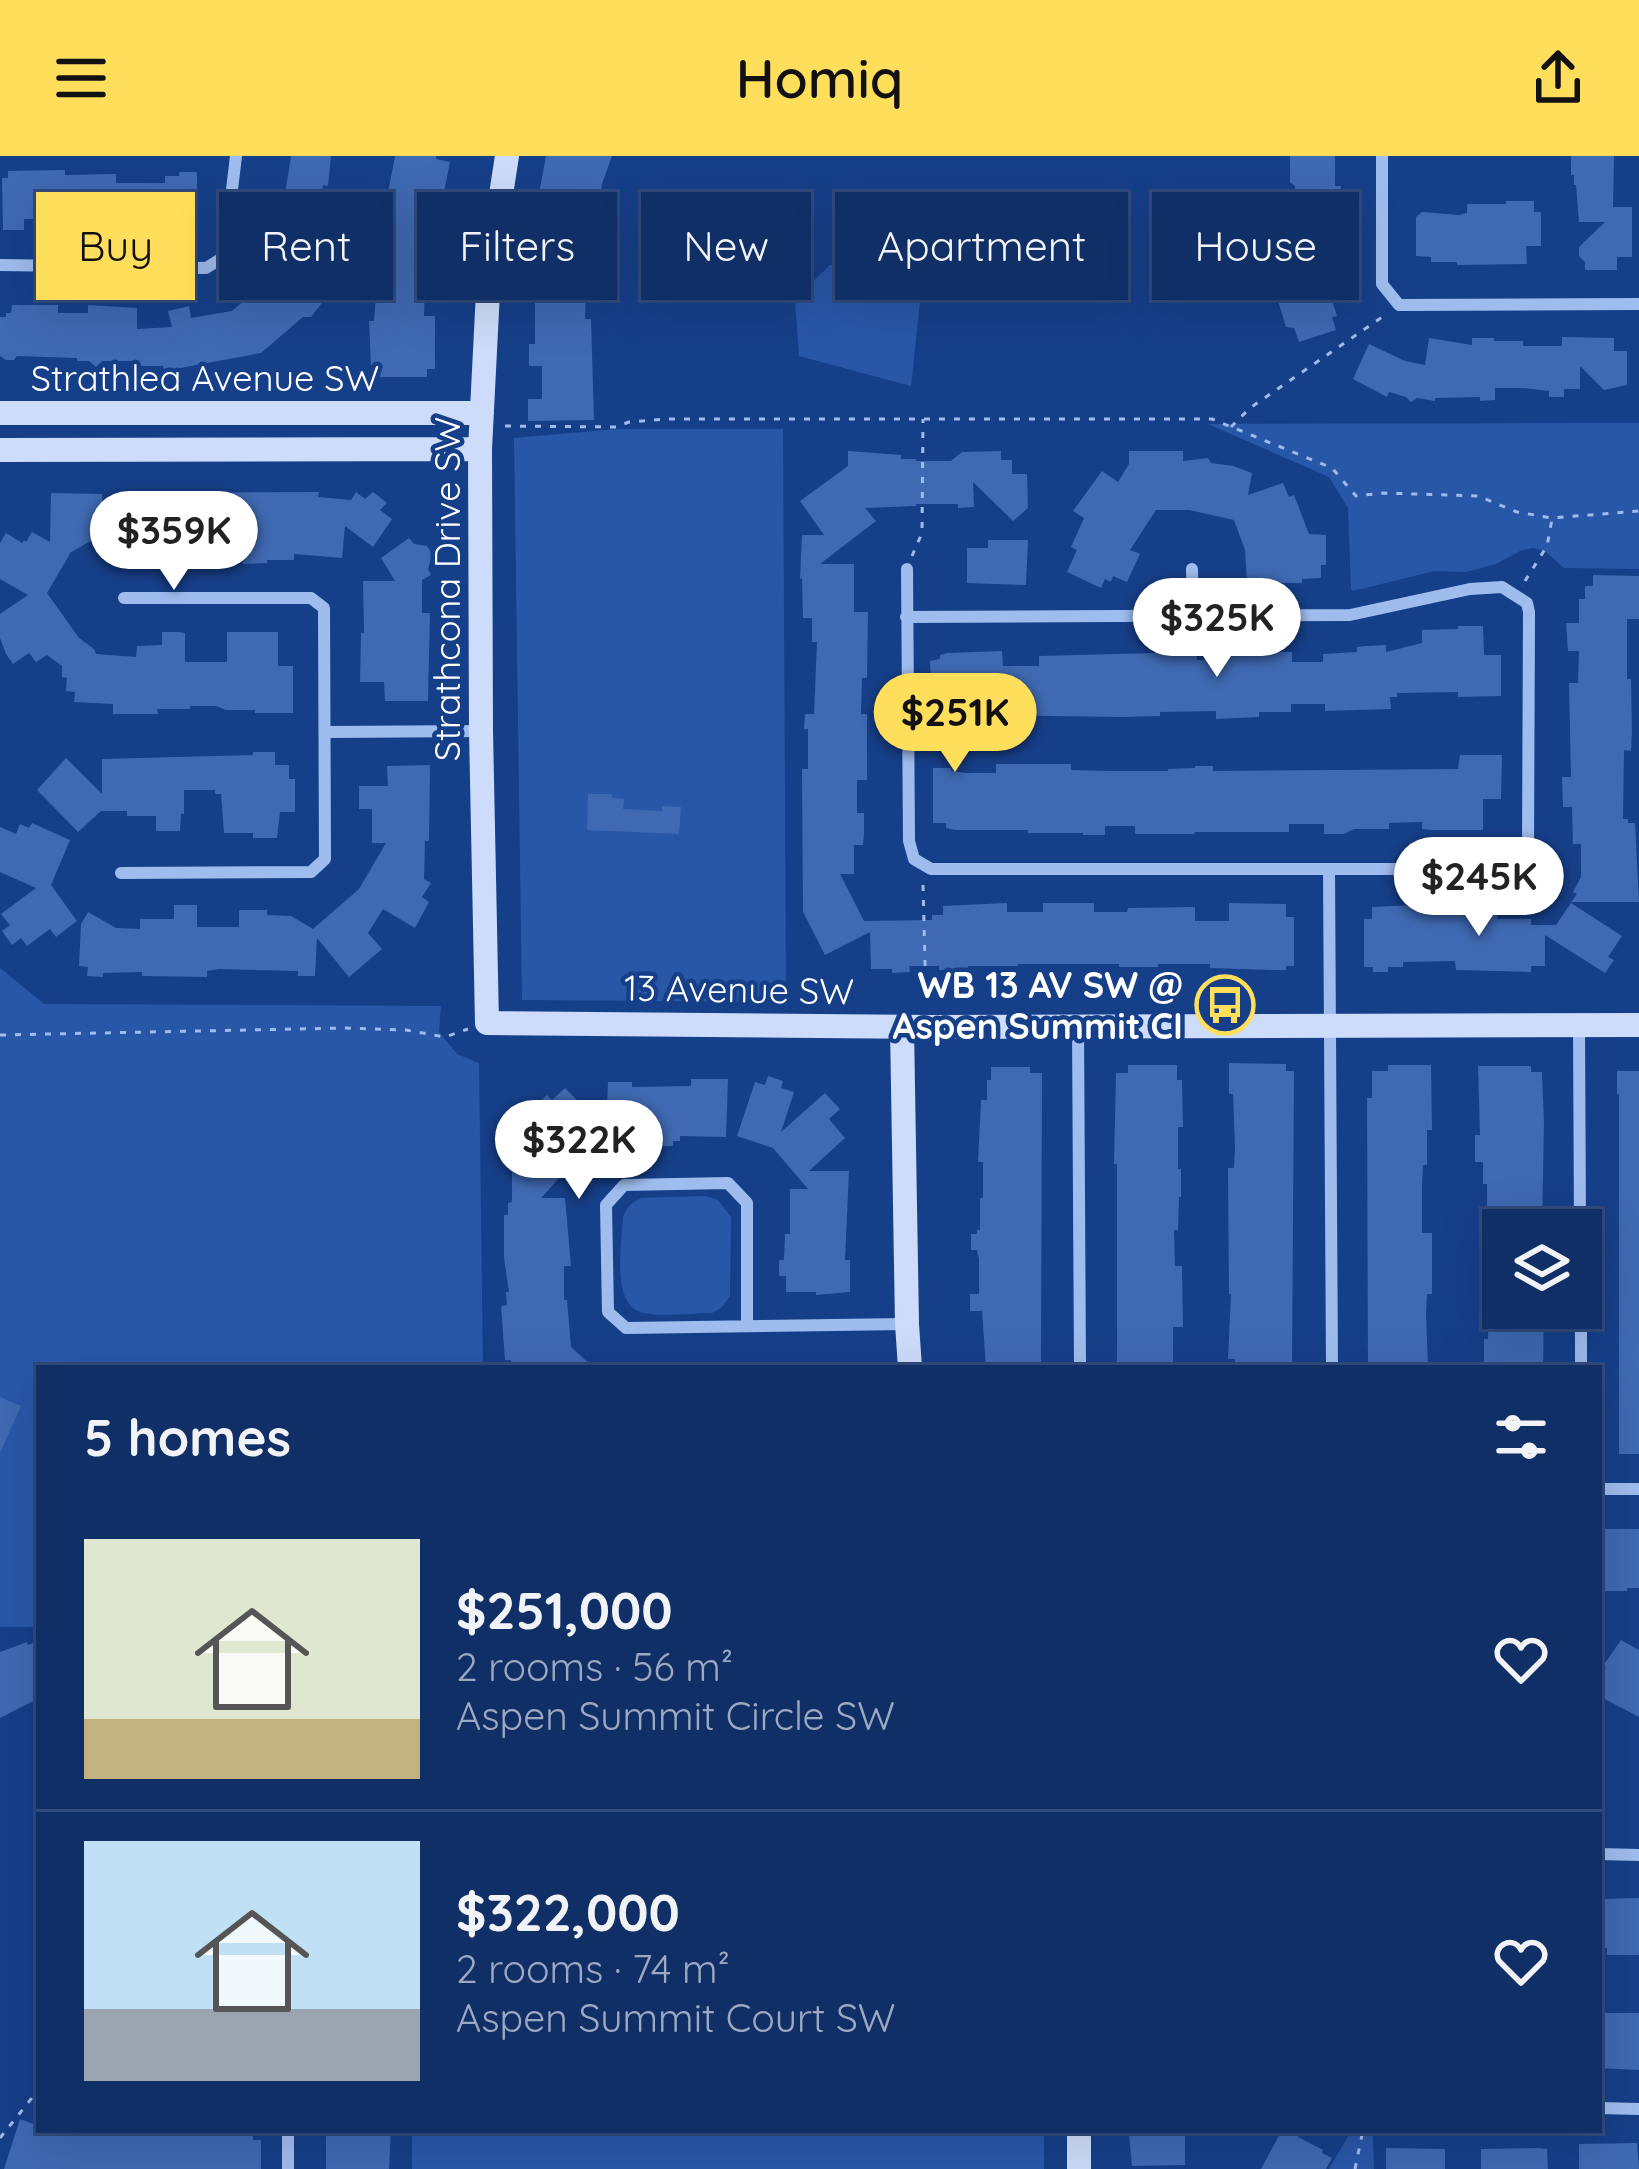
<!DOCTYPE html>
<meta charset="utf-8">
<style>
:root{--surface:#102f67;--page:#1e3b70;--text:#f1f3f6;--muted:#9ca9c0;--line:#304a7b;--accent:#ffde5c}
body{margin:0;font-family:Quicksand,sans-serif;background:var(--page);color:var(--text);height:100vh;display:flex;flex-direction:column;font-size:45px;white-space:nowrap}
*{box-sizing:border-box;margin:0}
p{font-size:39px;color:var(--muted)}
.icon{flex:none;width:66px;height:66px;fill:none;stroke:currentColor;stroke-width:2;stroke-linecap:round;stroke-linejoin:round}
.map{position:relative;flex:1;overflow:hidden}
.sheet{position:absolute;left:36px;top:1209px;width:1566px;height:768px;display:flex;flex-direction:column;background:var(--surface);border-radius:0px;box-shadow:0 12px 48px #0002,0 0 0 3px var(--line)}
.sheet>*{flex:none}
.top-card{position:absolute;left:36px;top:36px;width:1569px;height:108px;display:flex;gap:24px}
.buttons{position:absolute;left:1482px;top:1053px;display:grid;gap:24px}
.buttons a{display:grid;place-items:center;width:120px;height:120px;border-radius:0px;background:var(--surface);box-shadow:0 12px 48px #0002,0 0 0 3px var(--line);font-size:60px}
.price{position:absolute;translate:-50% -102px;padding:0 27px;border-radius:42px;background:#fff;color:#222;font-size:39px;line-height:78px;filter:drop-shadow(0 3px 6px #0008)}
.price::after{content:'';position:absolute;left:50%;top:72px;width:36px;height:27px;margin-left:-18px;background:inherit;clip-path:polygon(0 0,100% 0,50% 100%)}
.price.current{background:var(--accent);color:#111}
ul{padding:0;list-style:none}
li{display:flex;align-items:center;gap:36px;height:300px;padding:0 48px}
li+li{border-top:3px solid var(--line)}
li span{display:grid;place-items:center;flex:none;width:336px;height:240px;border-radius:0px;color:#555}
li>.icon{margin-inline-start:auto}
span .icon{width:144px;height:144px;fill:#fffc;stroke-width:1}
li b{font-size:51px}
h2{display:flex;justify-content:space-between;align-items:center;height:144px;padding:0 48px;font-size:51px}
.chip{padding:0 42px;border-radius:0px;background:var(--surface);box-shadow:0 12px 48px #0002,0 0 0 3px var(--line);font-size:42px;line-height:108px}
.chip.current{background:var(--accent);color:#111}
header{display:flex;justify-content:space-between;align-items:center;height:156px;padding:0 48px;background:var(--accent);color:#111;font-size:54px;font-weight:600}
.map>svg:first-child{display:block}
</style>
<header><svg class="icon" aria-label="menu" viewBox="0 0 24 24"><path d="M4 6h16M4 12h16M4 18h16"/></svg>Homiq<svg class="icon" aria-label="share" viewBox="0 0 24 24"><path d="M12 15V3M7 8l5-5 5 5M5 13v7h14v-7"/></svg></header>
<div class="map">
<svg width="1639" height="2013" viewBox="0 0 1639 2013">
<rect width="100%" height="100%" fill="#163f89"/>
<path fill="#2957a8" d="M830,109L876,110L921,136L911,230L799,200L795,143Z
M1639,267V413L1564,412L1545,395L1533,392L1520,395L1496,408L1466,416L1434,415L1353,435L1351,433L1348,352L1329,321L1208,268Z
M617,273H783L786,846L522,844L514,282Z
M0,812L44,848L441,850L439,876L457,898L479,907L483,1212H39V1471H0Z
M705,1040L718,1044L731,1061L730,1140L721,1152L712,1157C691,1157 665,1161 644,1157C610,1151 622,1086 623,1061C627,1051 631,1046 642,1042Z
M412,1974H1044V2013H412Z
M1351,1975L1373,1980L1374,2013H1329Z"/>
<path fill="#3f69b2" d="M291,0H331L328,30L323,29L316,75L322,76L315,127L329,138L311,161H303L261,197L164,215L163,210H132V205H102L96,211L89,205H77V202L17,200L14,204H6L0,200V161H6V157H11L12,149H58V157H88V149L137,152V173L172,171L168,155L189,150L191,162L232,155L254,136L287,91L266,88L270,42L284,44Z
M395,0H436V3L450,6L438,67L436,102H433L431,130H425L424,160H435V213H427V221H379V211L371,209L369,165H374L377,127L371,126L372,110H377L379,80H386L388,52H385Z
M546,0H612L602,28L599,50L593,49L589,74L587,114H592V132H586L585,163H591L594,264L528,265V243H542V210H529V188H535V137H530L533,79L554,81L558,39L539,37Z
M1290,0H1335V30H1341V76H1295V30L1290,26Z
M1571,0H1614L1613,51H1632V101H1617V114H1585V106L1579,100V91L1605,66H1579L1576,29H1574V19H1571Z
M65,14V19L116,18V27H165V20H179V16H197V57L182,58V76H161V73H152L146,41L137,42V68H103V76L57,73V63H24V74H3L2,22H8V15Z
M1506,45H1534V56H1541V90H1526L1527,108L1457,109V106H1431V101L1416,100V61L1422,56L1459,59L1467,57V48H1506Z
M1326,92V125L1337,160L1332,161L1336,174L1299,186L1294,172L1286,171L1276,138L1279,132L1272,109Z
M1562,181L1614,182V195H1627V229L1604,234L1580,210V233H1564V241H1549V235L1523,232H1495V244L1480,245V241L1435,242V245L1417,242L1411,246L1406,241L1389,236L1387,241L1353,223L1369,188L1405,205L1425,209L1429,182L1472,189V182H1494V185H1523V190H1562Z
M848,295L901,299V303H916V305H951L962,296L1001,295V304H1012V318H1027L1028,352L1013,365L973,326L974,351L958,352V348H916V350L865,352L876,365L820,408H854V456H868L867,522H862L861,558H867V624H857V657H864V678L863,689H854V718H840L864,765L932,764V759H943V750L1007,747V756H1043V747H1094V756H1127L1128,752L1195,751V765H1229V747L1286,748V761H1294V810H1286V814H1271L1210,812V808H1158V811H1119V808H1018V810H968V813L958,814H939V810H909L910,816L892,817V813H871L870,776L825,799L803,756L802,613H808V573H804L805,558H814L817,486H812V462H803L802,422L800,423L802,379H824L800,345L848,310Z
M1129,295H1183V305L1208,302L1211,307L1233,310L1252,317L1248,339L1283,327L1289,341L1294,339L1309,378L1326,379V409H1321V422L1302,423V427H1247L1245,394L1234,364L1189,354H1156L1130,394L1140,398L1127,426L1113,420L1111,426L1105,423L1101,432L1067,416L1077,394L1071,391L1084,362L1073,355L1102,315L1118,326L1129,308Z
M319,336L318,341L351,344L356,336L365,343L373,336L387,347L380,354L392,363L373,391L345,370L342,402L294,398V404H267V407L243,408L242,379H198L197,407H174V403L149,400V374L111,373V386L91,385L71,396L47,437L79,482L94,493L96,498L136,501L137,490L162,489V476H179L185,477V506H227V476H278V510H293V557H255V554H226L216,550H190V553H157L158,558H113V548L74,546L75,536L66,535L67,522L62,521V510L47,499L36,506L29,497L13,508L6,498L0,482V458L28,439L0,423V387L6,377L22,387L24,384L26,386L32,376L50,386L51,337L102,338L103,355L132,356V337Z
M409,382L414,388L427,390L432,398L428,413L431,419L422,424V457H430L428,545H385L384,526H360L361,477H364L363,425H395L381,402Z
M988,384H1028L1026,429L967,427V392H988Z
M1593,419L1639,420V463H1627V523H1631L1632,575L1631,595L1624,594L1623,663H1628V667H1635L1639,746H1571L1577,738L1573,736L1581,721V688H1573L1572,651H1563L1562,621H1571L1569,527H1578L1579,495H1568L1566,467H1579V443H1585V430H1593Z
M1458,470H1483L1484,499H1501V540L1458,541V536L1397,537V541H1390L1391,553L1325,555V548H1291V556H1259V561L1216,563V555L1160,556V560L1123,561L980,559V554H954V547L936,548V536H931L930,505L940,503V499L947,497L1002,495L1003,510H1039V500L1156,497L1197,498V504L1228,503V497L1238,495L1292,496V506H1323V498L1357,496V491L1366,490L1386,489V496L1422,487V474L1458,473Z
M253,596H275V609H289V623H295V656H280L277,682H253V677H224L221,638H215V634H184V658H181L180,675H156V660H127V655H101L78,676L37,634L66,602L102,638V603L253,599Z
M1460,599H1502L1501,643H1483V674H1431L1422,673V666L1389,667V673H1354L1344,678H1324V668H1289V676H1195L1194,678H1135V670H1105V679H1083V677H1028V674H955L946,672V667H933V612H951V615L966,617H996V608H1071V614L1108,615H1168V613L1195,612V610H1213V615L1458,613Z
M430,609L429,685H425L424,723L431,727L422,741L429,746L415,772L383,753L368,777L382,793L349,821L317,782L315,820H298V815L219,813L207,815V821L142,820V816L103,817V821L87,820L88,811L79,810L81,768L88,756L116,772L140,773V763H174V749H197V771H239V754H267V759L291,760L313,773L359,733L386,687H372V653H359V630H388L387,610Z
M588,638H612V642L624,643L623,653L662,655V650L681,651L679,678L587,674Z
M32,667L70,684L51,729L77,765L56,781L50,773L27,790L21,782L12,789L2,775L10,769L1,758L36,732L0,716V671L16,678L20,668L29,672Z
M1571,747L1622,780L1608,801L1614,804L1605,817L1545,779V810H1531V816L1456,814L1455,805L1403,806V811H1388V816H1373V811H1364V763H1372V751L1436,748V755L1497,753V763H1531V769H1556Z
M1229,907L1286,908V915H1294L1292,1212H1235V1203H1228L1231,1138H1229L1228,1012H1234L1235,991L1233,938H1229Z
M1128,909H1177V924H1182L1183,971H1178V1013H1181V1041H1179L1178,1074H1174L1175,1110H1182L1183,1171H1173V1212H1117V1008H1114L1116,917H1128Z
M1388,909H1431L1432,974H1427V1009H1423L1422,1029V1077H1432V1138H1427L1426,1158L1428,1212H1368L1367,942H1372V915H1388Z
M1478,910H1531V916H1542L1544,967L1542,1072L1503,1073V1138L1483,1137L1480,1077H1487V1028H1483V1006H1475V979H1480Z
M991,911H1030V917H1042L1041,1212H986L982,1155H970V1138H979V1103L977,1094H971V1078H977V1074H980V1042H983V1006H978L981,944H987V924H991Z
M1617,915H1639V1298H1619V938H1617Z
M768,920L783,925L781,932L794,936L781,976L825,937L840,953L829,963L845,982L809,1015H849L845,1104H850V1136L816,1139V1136H786V1120H779V1104H784L785,1078H790V1033H808L773,992L737,980L755,926L765,929Z
M691,923H728L726,981L680,980V985H673V990H650V986L621,985V980H597L541,1042H565L571,1110H564V1144H567L571,1191L594,1212H512L511,1204H505L501,1150L507,1149L506,1136H509L504,1102V1059H508V1047L512,1046V1016L502,1007L520,986L526,991L548,966L535,951L547,939L552,944L565,932L606,973L608,926H632V931L691,930Z
M1489,1152H1544L1543,1212H1484V1183H1488Z
M0,1241L21,1250L0,1297Z
M1603,1373H1639V1432H1627V1435H1599V1387H1603Z
M1621,1484L1639,1494V1561L1599,1540V1525L1606,1512L1603,1510Z
M39,1485V1542L0,1562V1496L27,1486L28,1489Z
M1639,1742V1799H1607V1792H1599L1601,1743Z
M1600,1857H1639V1914L1599,1912Z
M20,1963L39,1970V1974H71L84,1978L104,1977V1974H253V1984H261V2013H4Z
M342,1974H391L389,2013H326V1976H342Z
M1139,1974H1185V2009L1132,2010L1129,1979H1139Z
M1282,1974H1296L1298,1981L1323,1994L1322,1997L1332,2002L1326,2013H1261Z
M1637,1987L1639,2013H1579V1988Z
M1386,1992L1445,1993V2013H1386Z
M1539,1992L1547,1993L1548,2013H1481V1993Z"/>
<g fill="none" stroke-linecap="round" stroke-linejoin="round">
<path stroke="#9fbcee" stroke-width="3" stroke-dasharray="6 9" stroke-linecap="butt" d="M505,270L616,271L629,266L667,263H1212L1332,312L1356,340L1383,337L1478,340L1517,356L1552,362L1639,355
M1231,271L1250,252L1388,157
M912,400L922,377L923,263
M1525,425L1547,390L1552,363
M923,729L926,846
M0,879L346,872L406,874L445,881L468,873
M0,1982L39,1933
M1355,2013L1363,1974"/>
<path stroke="#9fbcee" stroke-width="12" d="M1382,0V128L1399,149L1639,148
M0,109L206,112L224,101L236,0
M1192,413L1193,460
M906,461L1350,459L1470,433L1502,431L1527,447L1529,456L1528,691L1525,700L1507,713H931L914,703L909,685L907,413
M326,576L481,575
M1329,714L1332,1212
M121,717L311,716L325,703L324,452L311,442H124
M1579,869L1580,1074
M1078,871L1080,1212
M1581,1152V1212
M747,1170V1047L728,1027L624,1029L606,1049L608,1156L626,1172L907,1168
M1599,1333H1639
M1599,1698L1639,1699
M39,1871V1904
M1599,1952L1639,1953
M288,2013V1974"/>
<path stroke="#ccdcfa" stroke-width="24" d="M507,0L489,116L480,293L481,575L487,867L930,871L1639,869
M0,257H482
M0,294L480,293
M902,871L907,1168L910,1212
M1079,1974V2013"/>
</g>
<defs>
<g id="bus-ring" transform="scale(3)"><circle r="9.5" fill="#163f89" stroke="#ffde5c" stroke-width="1.5"/><path d="M-5-6H5V4H4V6H2V4H-2V6H-4V4H-5ZM-3.5-4V0h7V-4ZM-3.5 1.2v1.5H-2V1.2ZM2 1.2v1.5H3.5V1.2Z" fill="#ffde5c"/></g>
</defs>
<g fill-rule="evenodd">
<use href="#bus-ring" x="1225" y="849"/>
</g>
<g text-anchor="middle" dominant-baseline="central" stroke-width="9" stroke-linejoin="round" paint-order="stroke">
<g font-size="36" fill="#fff" stroke="#163f89">
<text x="205" y="221">Strathlea Avenue SW</text>
<text transform="translate(446 433) rotate(-90)">Strathcona Drive SW</text>
<text transform="translate(739 833) rotate(1)">13 Avenue SW</text>
</g>
<g font-size="36" font-weight="bold" fill="#fff" stroke="#163f89" text-anchor="end">
<text x="1183" y="828">WB 13 AV SW @<tspan x="1183" dy="41">Aspen Summit CI</tspan></text>
</g>
</g>
</svg>
<div class="buttons">
<a><svg class="icon" aria-label="layers" viewBox="0 0 24 24"><path d="M12 4l9 5-9 5-9-5zM3 14l9 5 9-5"/></svg></a>
</div>
<b class="price" style="left:174px;top:437px">$359K</b>
<b class="price" style="left:1217px;top:524px">$325K</b>
<b class="price current" style="left:955px;top:619px">$251K</b>
<b class="price" style="left:1479px;top:783px">$245K</b>
<b class="price" style="left:579px;top:1046px">$322K</b>
<div class="top-card">
<a class="chip current">Buy</a>
<a class="chip">Rent</a>
<a class="chip">Filters</a>
<a class="chip">New</a>
<a class="chip">Apartment</a>
<a class="chip">House</a>
</div>
<section class="sheet">
<h2>5 homes<svg class="icon" aria-label="filters" viewBox="0 0 24 24"><path d="M4 7h16M4 17h16"/><circle cx="9" cy="7" r="2"/><circle cx="15" cy="17" r="2"/></svg></h2>
<ul>
<li><span style="background:linear-gradient(#dfe7d0 75%,#c2b280 0)"><svg class="icon" aria-label="home" viewBox="0 0 24 24"><path d="M3 11l9-7 9 7M6 9v11h12V9"/></svg></span><div><b>$251,000</b><p>2 rooms · 56 m²</p><p>Aspen Summit Circle SW</p></div><svg class="icon" aria-label="heart" viewBox="0 0 24 24"><path d="M12 20l-8-8c-3-5 5-10 8-4 3-6 11-1 8 4z"/></svg></li>
<li><span style="background:linear-gradient(#bfe0f5 70%,#9aa5b1 0)"><svg class="icon" aria-label="home" viewBox="0 0 24 24"><path d="M3 11l9-7 9 7M6 9v11h12V9"/></svg></span><div><b>$322,000</b><p>2 rooms · 74 m²</p><p>Aspen Summit Court SW</p></div><svg class="icon" aria-label="heart" viewBox="0 0 24 24"><path d="M12 20l-8-8c-3-5 5-10 8-4 3-6 11-1 8 4z"/></svg></li>
</ul>
</section>
</div>
